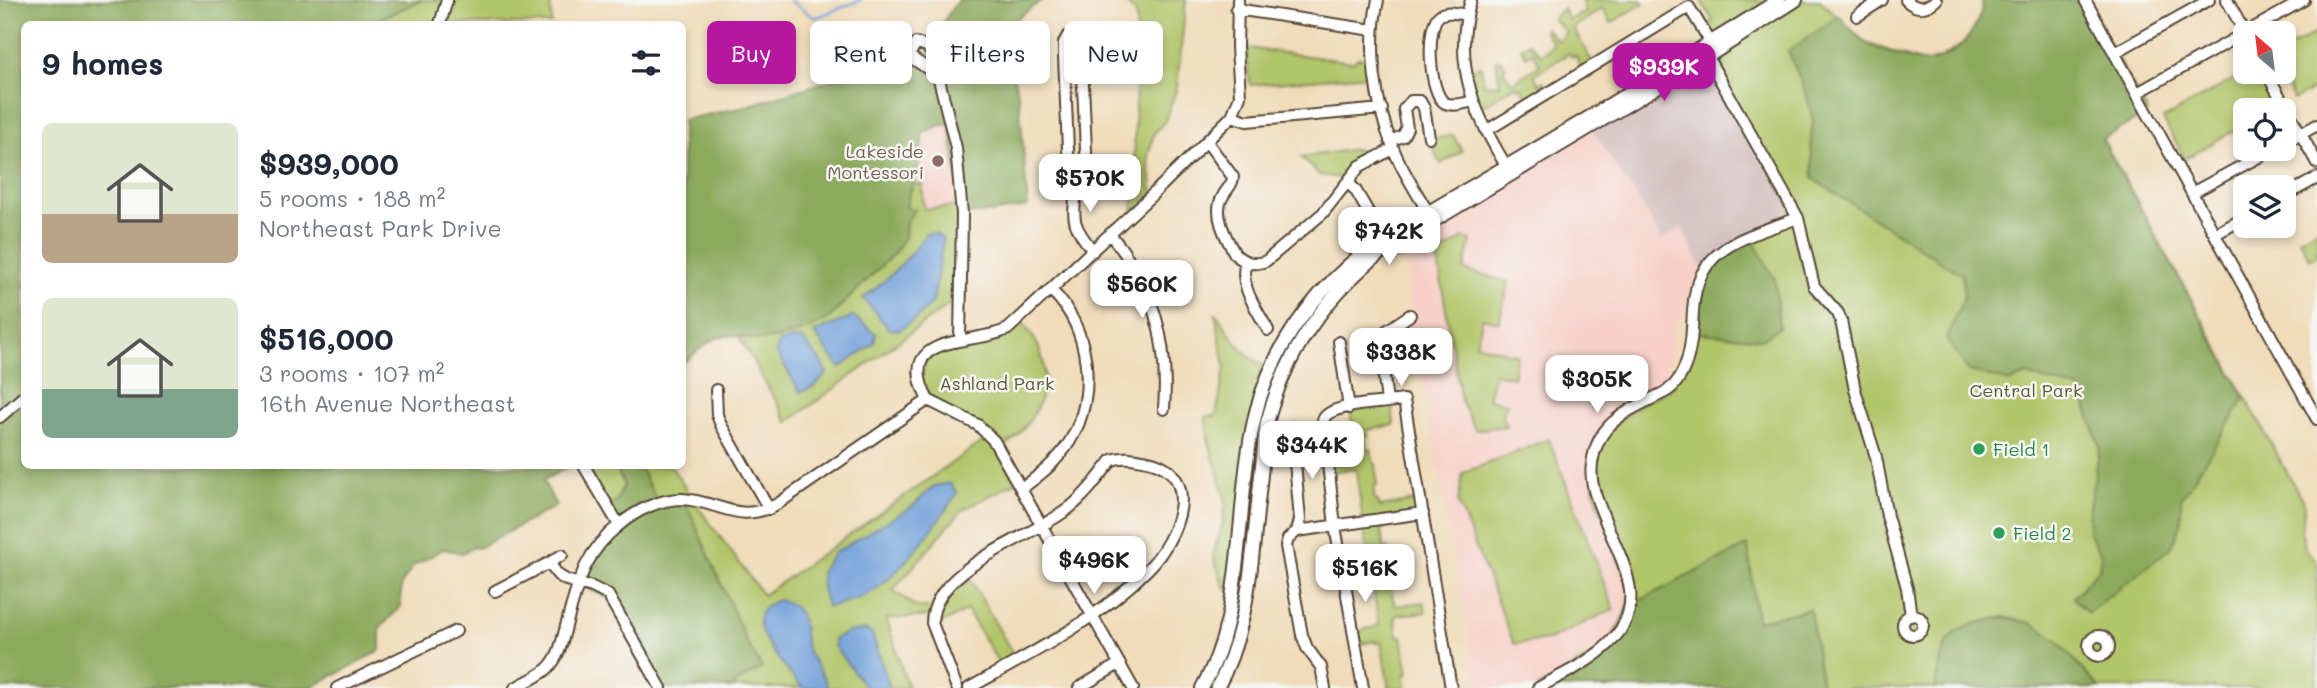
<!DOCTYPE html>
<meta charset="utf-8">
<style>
:root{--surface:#fff;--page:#f2f2f3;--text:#1f2937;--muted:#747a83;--accent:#b5179e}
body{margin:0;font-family:Mali,sans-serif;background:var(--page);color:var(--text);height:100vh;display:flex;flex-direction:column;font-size:26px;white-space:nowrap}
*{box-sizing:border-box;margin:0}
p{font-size:23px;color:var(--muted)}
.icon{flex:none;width:38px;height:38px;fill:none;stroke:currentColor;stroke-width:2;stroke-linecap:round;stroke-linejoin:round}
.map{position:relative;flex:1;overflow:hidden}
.panel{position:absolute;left:21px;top:21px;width:665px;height:448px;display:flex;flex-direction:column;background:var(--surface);border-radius:10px;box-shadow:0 4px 10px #0003}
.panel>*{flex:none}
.guide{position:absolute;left:707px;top:21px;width:665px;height:63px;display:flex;gap:14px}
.needle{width:46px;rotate:332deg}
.controls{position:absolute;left:2233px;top:21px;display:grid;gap:14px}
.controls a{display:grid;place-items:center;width:63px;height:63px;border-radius:10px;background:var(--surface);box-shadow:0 4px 10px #0003;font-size:35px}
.price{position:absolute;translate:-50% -60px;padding:0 16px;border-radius:14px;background:#fff;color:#222;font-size:23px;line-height:46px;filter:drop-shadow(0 2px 4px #0008)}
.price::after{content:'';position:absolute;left:50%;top:42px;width:21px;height:16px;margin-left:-10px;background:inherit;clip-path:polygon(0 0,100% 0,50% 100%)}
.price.selected{background:var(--accent);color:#fff}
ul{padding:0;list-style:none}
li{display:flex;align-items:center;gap:21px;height:175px;padding:0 21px}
li span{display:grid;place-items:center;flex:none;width:196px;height:140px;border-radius:10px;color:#555}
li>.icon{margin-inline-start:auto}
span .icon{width:84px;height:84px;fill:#fffc;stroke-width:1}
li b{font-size:30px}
h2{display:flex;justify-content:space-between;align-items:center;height:84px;padding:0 21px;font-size:30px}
.chip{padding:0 24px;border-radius:10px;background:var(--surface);box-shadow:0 4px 10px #0003;font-size:24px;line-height:63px}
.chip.selected{background:var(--accent);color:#fff}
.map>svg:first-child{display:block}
</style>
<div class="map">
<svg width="2317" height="688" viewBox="0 0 2317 688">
<rect width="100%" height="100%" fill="#f6f6f2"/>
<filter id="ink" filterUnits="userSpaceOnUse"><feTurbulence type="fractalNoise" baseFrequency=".0143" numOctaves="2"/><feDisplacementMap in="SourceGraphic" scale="14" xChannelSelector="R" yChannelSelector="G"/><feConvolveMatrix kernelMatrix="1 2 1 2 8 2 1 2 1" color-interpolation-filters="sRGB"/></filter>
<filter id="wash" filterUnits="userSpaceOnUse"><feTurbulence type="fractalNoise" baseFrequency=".00686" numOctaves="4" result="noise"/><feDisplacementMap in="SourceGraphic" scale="28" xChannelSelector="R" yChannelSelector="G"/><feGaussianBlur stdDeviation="1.57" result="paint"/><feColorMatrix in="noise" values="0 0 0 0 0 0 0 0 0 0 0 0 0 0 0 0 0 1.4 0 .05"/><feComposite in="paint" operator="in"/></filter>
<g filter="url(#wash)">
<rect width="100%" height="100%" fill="#f0dcba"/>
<path fill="#f7d1c8" d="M940,125H951L961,206L908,209L906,207L911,184L922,154V134Z
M1590,127L1649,216L1661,240L1681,228L1703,270L1693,315L1687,312L1676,321L1672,357L1667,367L1671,378L1677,382L1630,591L1616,635L1538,688H1478L1411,321L1405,260L1395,243Z"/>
<path fill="#d2bfc0" d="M1707,57L1798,218L1703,270L1681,228L1661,241L1649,216L1590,127Z"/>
<path fill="#b1c569" stroke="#767844" stroke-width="2" d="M422,0H550L552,24H367Z
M1123,0H1186L1177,87L1165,121L1154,133L1148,156L1153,194L1133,213L1137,32L1136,13Z
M1581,0H1642L1644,3L1611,23L1602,9L1573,28L1594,65L1583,72L1575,55L1572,57L1569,53L1534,75L1539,84L1543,81L1550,92L1530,104L1522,87L1519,89L1516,85L1476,110L1465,70L1481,66L1484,84L1500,85L1496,60H1501L1506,68L1503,70L1512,83L1540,65L1533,52L1526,56L1521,47L1529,43L1541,55L1553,44L1545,32V28L1558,41L1566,32L1553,19L1563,8L1568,20L1586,12Z
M1701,0H1779L1711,43L1703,29L1713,21Z
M1796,0H1820L1866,43L1926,63L1941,58L1969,40L1982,11L1983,0L2102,138L2305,505C2301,528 2298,546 2317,562V688H1822L1810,609L1757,622L1629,606L1630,591L1593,488L1601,435L1639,405L1672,388L1691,340L1751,236L1797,218L1707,57Z
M2317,32V87L2294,100L2279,72H2284V50Z
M1247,48L1353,62L1358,58H1368L1369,75L1250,85Z
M2247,72H2256L2276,107L2270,110H2245V124L2185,159L2163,119Z
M1453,135L1462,151L1441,164L1429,140Z
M1357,149L1361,153L1341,178L1319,175L1301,157Z
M911,184H922L924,209L961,206V296L788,422L739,337C769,342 802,334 828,319L895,252L905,237L906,222L914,209H908L906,207Z
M2317,229V256L2310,259L2299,239Z
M1464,238L1471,241L1464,270L1509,282L1499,322L1483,318L1476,344L1517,355L1513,377L1495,373L1488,399L1507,403L1502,417L1506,426L1475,430L1461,401L1437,255Z
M1215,312C1231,334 1244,361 1272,368L1256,411L1233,592L1224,587L1213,555L1223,522L1226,502L1208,438L1206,416H1216L1225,367Z
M1019,319C1063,364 1045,418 999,451L1016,482L962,510L893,590L916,607L934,608L965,570L1017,661L1002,669L967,610L933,628L932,616L887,619L908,688H733L736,683L761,669L658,503L639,466H671L701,511L763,595L989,437L938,407L920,381L929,352L985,337Z
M1392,401L1394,425L1367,430L1368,435L1364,436L1367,450L1371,449L1374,464H1376L1377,485L1373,487L1375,501H1378L1380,507L1421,500L1425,523L1404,526L1403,524L1383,527L1381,530L1384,549L1388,548L1392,563L1394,586L1390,587L1395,606L1424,602L1426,612L1397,615L1395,618L1398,636H1402L1408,674L1404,675L1407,688H1389L1381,642L1376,643L1375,641L1356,645L1354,632L1379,626L1373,588H1361L1347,592L1344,577L1365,575L1370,572L1356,470L1349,469L1328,473L1327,464L1350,462L1356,460L1350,407Z
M1549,439L1614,609L1549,640L1514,644L1458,502L1463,473Z
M583,466H616L624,485L616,502L608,505Z"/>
<path fill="#8caa5d" stroke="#646a3e" stroke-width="2" d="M0,0H422L367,24H24V466H570L543,480L556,506L478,548L474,547L462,553L443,549L412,567L401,585V606L380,628V651L310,688H0Z
M958,0H1042L1015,20L1009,48L1012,72L1019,98L1028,207L990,213L962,214L950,125H940L922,134V154L906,206L909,209H915L906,222L905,237L895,252L828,319C810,330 783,339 761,340C748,341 735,332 723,336C707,340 695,354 683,363L682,120L740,108L909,56L936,74L927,46Z
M1983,0H2085L2148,113L2102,139L2245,398L2181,499V523L2171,548L2088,613L2073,598L2099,569L2101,554L2088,531L2089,506L2100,448L2081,390L2026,375L2009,382L1969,371L1946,339L1964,297L1962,275L1813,179L1811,136L1813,122L1807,96L1788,51L1839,16C1847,24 1856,37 1866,43C1875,48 1921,63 1929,62C1959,56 1980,29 1983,0Z
M1751,236L1775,280L1779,327L1762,339L1692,332L1703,270Z
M616,466H639L658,503L682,499L689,510L748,645L762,668L736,683L733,688H661L613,601L578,584L583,569L619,525L608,505L616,502L624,485Z
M1748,545L1757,621L1810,609L1822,688H1538L1607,647L1629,606Z
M2004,617L2031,623L2057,640L2099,688H1935C1944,633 1950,627 2004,617Z"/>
<path fill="#71a0da" stroke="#56657c" stroke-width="2" d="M936,233L943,240L933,302L918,317L899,330L889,329L863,298C889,280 908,259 926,234Z
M853,316L876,334L874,343L840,368L814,333Z
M792,339H802L819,359L827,373L814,387L800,392L776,352L779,342Z
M950,483L957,493C937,524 900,576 868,594C855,601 841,604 827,607L822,589L821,571L834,553L913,506L934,486Z
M779,600C786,602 794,605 798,611C806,622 802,636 807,649C812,663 825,674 828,688H802C786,667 730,613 779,600Z
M865,630L872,634L890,688H866L834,646V639L848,632Z"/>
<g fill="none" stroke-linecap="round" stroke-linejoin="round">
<path stroke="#71a0da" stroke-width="2.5" d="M789,0L815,18L861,0"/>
</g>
</g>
<g filter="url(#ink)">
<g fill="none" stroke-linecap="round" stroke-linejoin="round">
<g stroke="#564535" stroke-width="14">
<path id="minor" d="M1378,0C1367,47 1375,103 1393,148C1403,173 1419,196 1432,219
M1471,0C1451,65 1476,118 1510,172
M1906,0C1916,10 1926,9 1936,0
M2085,0L2317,419
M2227,0L2245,33
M1236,9L1373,30
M1467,15C1459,14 1448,10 1440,15C1425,25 1429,94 1445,103C1454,107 1464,103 1473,101
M1857,16L1882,0
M440,24L447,0
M1704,51L1798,218L1814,286L1838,313L1841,321L1855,390L1876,457L1887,516L1907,588L1911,616
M2114,53L2209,0
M2266,72L2317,163
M937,75L909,56L916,43L927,46L933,55L956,148L962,214L960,339
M2137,93L2304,0
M1232,116L1247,121L1382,109
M1486,131L1689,7L1711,43
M1390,141L1403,136L1407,128L1404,109L1411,101H1420L1424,108L1429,137
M1207,142L1233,177C1233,185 1227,188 1223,196C1212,213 1226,238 1235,254C1243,262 1255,266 1266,261L1323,213L1360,166L1393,149
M2284,143L2317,125
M1077,180L1069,173L1064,56V43L1067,37L1072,35L1078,36L1081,41L1087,172L1077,180C1074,218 1068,220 1093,251
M1348,182L1356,191L1378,229
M2192,193L2273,149
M2284,196L2317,178
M1110,234C1154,287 1169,341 1164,409
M2215,234L2245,218
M1246,261C1238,286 1257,309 1268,330
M1339,342L1349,408
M716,390L717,415L721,425L769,509
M928,400L978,425L994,441L1133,688
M1387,402L1404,400L1451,688
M0,417L24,396
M1292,427L1300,520L1297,531
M584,466L619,525
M1021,489C1040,475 1058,461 1070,441C1098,395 1090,328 1052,291
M549,563L562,555
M495,591L549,563L558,575L566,580L592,587L608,595L661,688
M1903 625a10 10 0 1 1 20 0a10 10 0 1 1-20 0Z
M2089 646a10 10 0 1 1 20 0a10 10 0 1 1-20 0Z
M337,688L456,631
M515,688C525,682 538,677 547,669C559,658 562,642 566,626C578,584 583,554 619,525C636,511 659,499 682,499C720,501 739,526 779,503L928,400C892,331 976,346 1008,329L1153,194L1232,116L1240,96L1237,47L1238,0
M957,688L932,623C933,567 1031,538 1068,509C1085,496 1099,477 1112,460C1122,456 1132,458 1143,460C1206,470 1178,539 1148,569C1097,621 1032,653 969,688
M1079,688L1119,664
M1325,688L1321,667L1307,648L1302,635L1286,546L1288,539L1297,531L1423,513
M1363,688L1335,526L1323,420C1329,405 1371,404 1387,402L1379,336L1410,315
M1538,688C1575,667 1636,644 1630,590C1627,566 1614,543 1605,520C1598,502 1589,484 1592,464C1597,426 1621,414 1653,398C1661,394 1670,391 1675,384C1687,369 1691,348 1692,329C1693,310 1693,289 1703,272C1720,240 1767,230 1798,218"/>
</g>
<g stroke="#564535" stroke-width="16">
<path id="tertiary" d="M1202,688C1227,645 1233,598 1238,550C1243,504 1245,457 1256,412C1274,343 1317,288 1373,245L1585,120L1779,0
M1217,688C1240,647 1248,597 1253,550C1256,522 1259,494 1262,465C1264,451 1264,436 1267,423C1285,354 1325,297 1380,253L1707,57L1796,0"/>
</g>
<use href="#minor" stroke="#fff" stroke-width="10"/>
<use href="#tertiary" stroke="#fff" stroke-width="12"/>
</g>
</g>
<circle fill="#8d6e63" stroke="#f6f6f2" stroke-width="2.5" cx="938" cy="161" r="7"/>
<g fill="#2e9e5b" stroke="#f6f6f2" stroke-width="2.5">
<circle cx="1979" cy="449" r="7"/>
<circle cx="1999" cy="533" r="7"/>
</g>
<g text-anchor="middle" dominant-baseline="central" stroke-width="5" stroke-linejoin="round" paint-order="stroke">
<g font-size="18" fill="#785e54" stroke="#f6f6f2" text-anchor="end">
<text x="924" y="151">Lakeside<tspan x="924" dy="21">Montessori</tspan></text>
</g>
<g font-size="18" fill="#5e5834" stroke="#f6f6f2">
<text x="997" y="383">Ashland Park</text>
<text x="2026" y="390">Central Park</text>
</g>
<g font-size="18" fill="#27864d" stroke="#f6f6f2" text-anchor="start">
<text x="1993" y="449">Field 1</text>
<text x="2013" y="533">Field 2</text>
</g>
</g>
</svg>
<div class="controls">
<a><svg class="needle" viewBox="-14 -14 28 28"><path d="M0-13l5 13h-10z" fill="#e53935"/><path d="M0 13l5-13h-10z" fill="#747a83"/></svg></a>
<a><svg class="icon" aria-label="locate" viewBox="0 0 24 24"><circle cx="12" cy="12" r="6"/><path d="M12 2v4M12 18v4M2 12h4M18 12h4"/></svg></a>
<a><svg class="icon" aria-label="layers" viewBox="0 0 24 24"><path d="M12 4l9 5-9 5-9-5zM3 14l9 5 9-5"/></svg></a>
</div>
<b class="price selected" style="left:1664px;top:103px">$939K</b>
<b class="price" style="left:1090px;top:214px">$570K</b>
<b class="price" style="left:1389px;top:267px">$742K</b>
<b class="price" style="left:1142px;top:320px">$560K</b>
<b class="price" style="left:1401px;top:388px">$338K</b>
<b class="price" style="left:1597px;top:415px">$305K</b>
<b class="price" style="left:1312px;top:481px">$344K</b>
<b class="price" style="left:1094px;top:596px">$496K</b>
<b class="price" style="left:1365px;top:604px">$516K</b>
<div class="guide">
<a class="chip selected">Buy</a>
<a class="chip">Rent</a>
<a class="chip">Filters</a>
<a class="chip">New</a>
</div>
<section class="panel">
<h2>9 homes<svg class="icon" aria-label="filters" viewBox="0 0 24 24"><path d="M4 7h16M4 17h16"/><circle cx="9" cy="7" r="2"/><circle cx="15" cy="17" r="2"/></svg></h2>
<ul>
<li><span style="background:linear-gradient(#dfe7d0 65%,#b9a48a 0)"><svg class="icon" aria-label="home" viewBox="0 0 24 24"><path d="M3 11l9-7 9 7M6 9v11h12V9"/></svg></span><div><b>$939,000</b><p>5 rooms · 188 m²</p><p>Northeast Park Drive</p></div></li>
<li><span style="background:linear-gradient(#dfe7d0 65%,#7fa58c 0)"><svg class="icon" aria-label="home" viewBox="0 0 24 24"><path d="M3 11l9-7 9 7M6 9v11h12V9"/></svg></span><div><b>$516,000</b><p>3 rooms · 107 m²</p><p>16th Avenue Northeast</p></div></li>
</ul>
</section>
</div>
